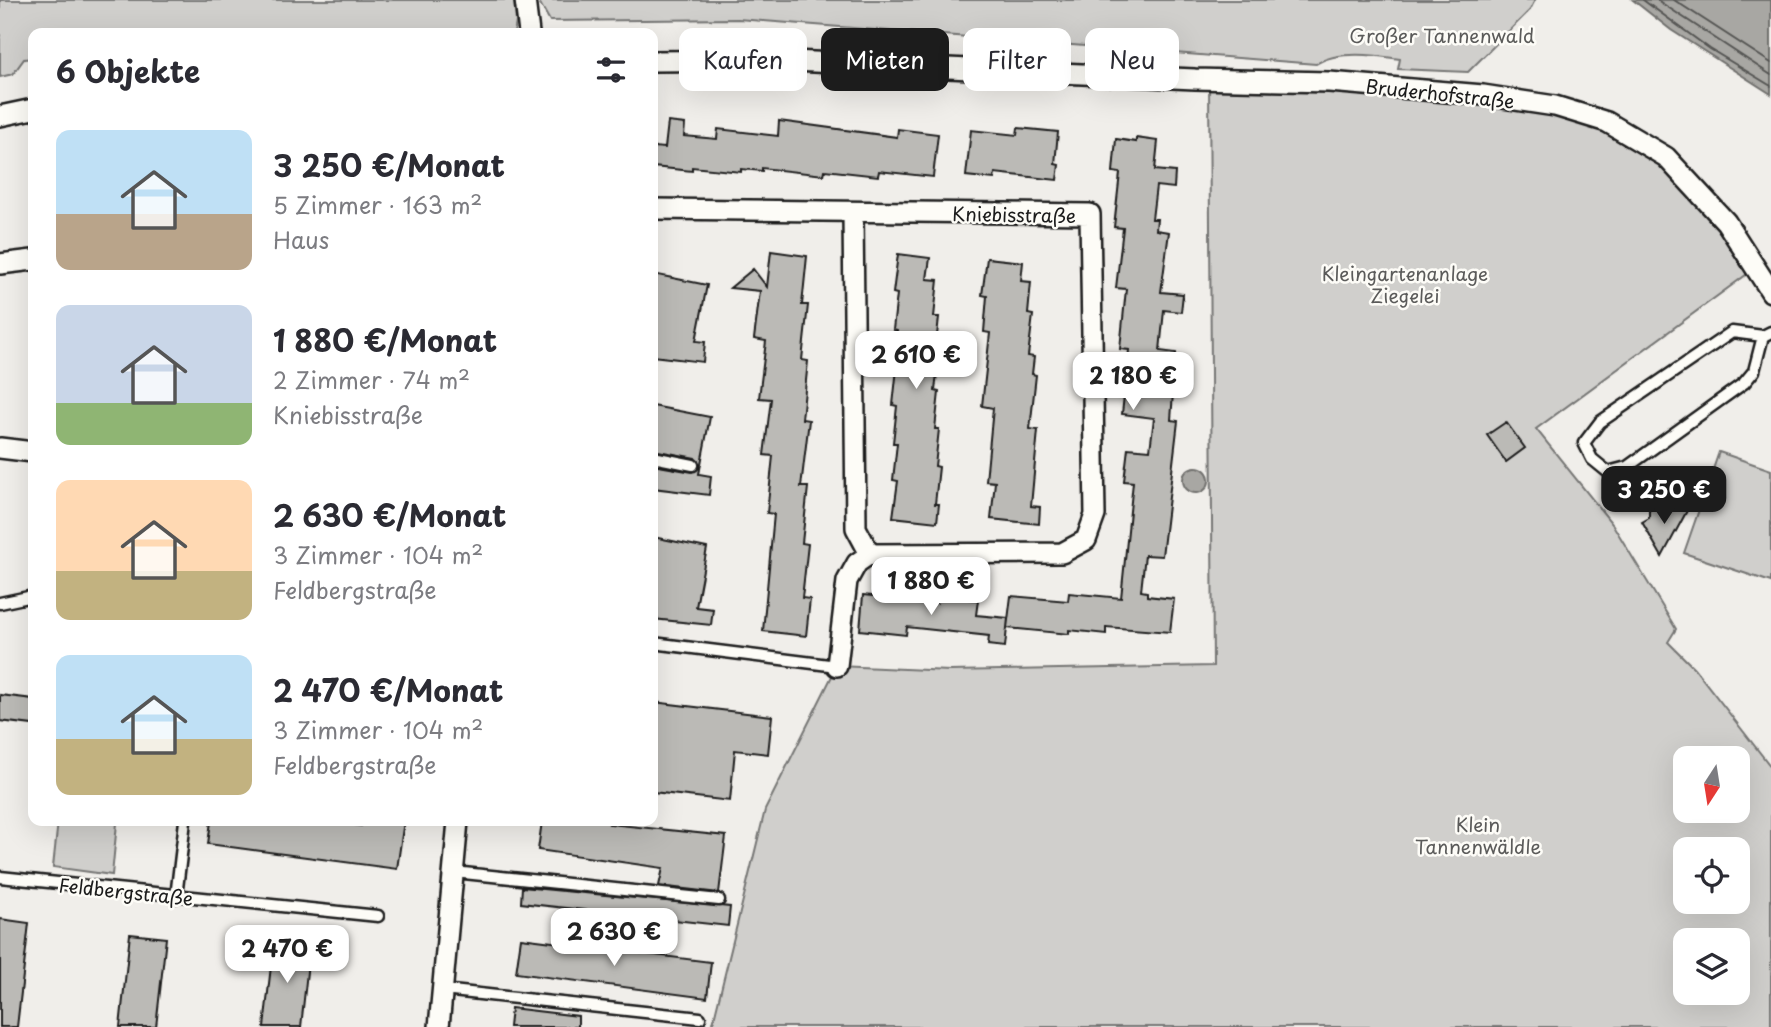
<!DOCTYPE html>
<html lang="de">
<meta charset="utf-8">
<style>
:root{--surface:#fff;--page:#f7f7f7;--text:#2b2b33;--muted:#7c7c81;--accent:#1c1c1c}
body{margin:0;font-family:"Playpen Sans",sans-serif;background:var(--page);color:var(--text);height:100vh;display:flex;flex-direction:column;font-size:26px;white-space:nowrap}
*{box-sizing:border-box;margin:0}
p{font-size:23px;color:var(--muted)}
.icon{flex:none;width:38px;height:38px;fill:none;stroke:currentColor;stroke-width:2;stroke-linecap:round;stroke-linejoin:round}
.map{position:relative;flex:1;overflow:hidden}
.side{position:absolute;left:28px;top:28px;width:630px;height:798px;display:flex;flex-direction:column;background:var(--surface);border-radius:14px;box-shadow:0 7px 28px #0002}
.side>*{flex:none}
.guide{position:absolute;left:679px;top:28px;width:665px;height:63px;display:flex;gap:14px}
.needle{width:46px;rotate:192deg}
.buttons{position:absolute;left:1673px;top:746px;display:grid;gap:14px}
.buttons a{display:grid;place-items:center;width:77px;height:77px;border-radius:14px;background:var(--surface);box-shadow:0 7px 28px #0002;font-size:35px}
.price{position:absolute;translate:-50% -60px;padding:0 16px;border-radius:14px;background:#fff;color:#222;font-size:23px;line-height:46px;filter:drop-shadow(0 2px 4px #0008)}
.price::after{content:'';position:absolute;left:50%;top:42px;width:21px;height:16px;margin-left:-10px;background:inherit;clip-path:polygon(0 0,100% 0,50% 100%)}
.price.active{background:var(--accent);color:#fff}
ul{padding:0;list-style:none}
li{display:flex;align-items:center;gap:21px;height:175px;padding:0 28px}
li span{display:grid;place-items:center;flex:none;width:196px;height:140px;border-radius:14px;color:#555}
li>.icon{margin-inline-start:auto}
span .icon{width:84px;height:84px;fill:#fffc;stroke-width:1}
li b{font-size:30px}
h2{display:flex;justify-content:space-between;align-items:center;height:84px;padding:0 28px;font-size:30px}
.tag{padding:0 24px;border-radius:14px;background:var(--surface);box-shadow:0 7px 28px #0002;font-size:24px;line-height:63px}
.tag.active{background:var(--accent);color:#fff}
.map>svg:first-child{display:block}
</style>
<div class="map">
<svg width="1771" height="1027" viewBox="0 0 1771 1027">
<rect width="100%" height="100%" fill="#f0eeea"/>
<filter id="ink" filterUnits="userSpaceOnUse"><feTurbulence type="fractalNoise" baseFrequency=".0143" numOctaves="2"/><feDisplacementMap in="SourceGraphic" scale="14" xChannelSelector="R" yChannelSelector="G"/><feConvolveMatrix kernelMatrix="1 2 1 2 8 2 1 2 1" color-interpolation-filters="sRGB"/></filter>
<g filter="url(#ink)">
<path fill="#d0cfcc" stroke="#767674" stroke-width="2" fill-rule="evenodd" d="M0,0H514L516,22L514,33H33V58L24,59L13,74L0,77Z
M538,0H1535L1530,10L1468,72L1398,69L1400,59C1375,55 1338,50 1316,64L738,19L550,21Z
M1209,80L1555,106L1666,157L1754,269L1536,429L1613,525L1676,629L1668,642L1694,668L1771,767V1027H712L765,810L837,666L950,671L1213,666ZM1685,758H1738V810H1685ZM1685,849H1738V901H1685ZM1685,940H1738V992H1685Z
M1719,452L1771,470V582L1684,553Z
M58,821L117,823L112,875L53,867Z"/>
<path fill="#a8a7a3" stroke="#706f6d" stroke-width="2" d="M1633,0H1771V94L1671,30Z
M1183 480a13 13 0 1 1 26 0a13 13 0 1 1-26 0Z"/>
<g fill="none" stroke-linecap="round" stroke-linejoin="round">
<path stroke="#545452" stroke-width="2" d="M1643,0L1710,49L1771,86
M1657,0L1771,75
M1674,0L1771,63"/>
</g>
<path fill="#bbbab6" stroke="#1c1c1c" stroke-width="2" d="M779,121L897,137L898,129L938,134L933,177L879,171L878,176L825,170L824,175L762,168V171L741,169V172L692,167V171L653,167V147L665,148L668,122L685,124L684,136L717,139L718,129L778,136Z
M1018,128L1058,132L1055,164L1059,165L1057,180L995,173L994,179L966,176L971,130L1017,135Z
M1136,138L1158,141L1155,170L1175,172L1174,188L1156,186L1152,219H1157L1156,230L1169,232L1161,292L1183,294L1181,312L1164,310L1160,351L1176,353L1171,420L1178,421L1162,556L1145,555L1141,591L1147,592V596L1174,599L1170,632L1106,627V634L1069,630V634L1007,628L1011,596L1068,601L1069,593L1121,598L1133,482L1124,481L1128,448L1150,450L1154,418L1122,414L1129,350L1120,349L1126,289L1116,288L1123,228L1114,227L1120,173L1113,172L1116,139L1136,142Z
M771,251L807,256L802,305H808L802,360L808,361L802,419L809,420L801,487H808L802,543L808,544L802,598L810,599L806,636L763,631L774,514L767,513L773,456L764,455L771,399L759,398L766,341L754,339L760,291L730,288L753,269L767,287Z
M898,254L930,258L927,279L938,280L934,317H939L935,354L939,355L935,391L939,392L935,429H939L935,466L939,467L935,504H939L937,522L893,517L898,481L893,480L897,443H893L897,406L893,405L897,368H893L897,331L893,330L897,294L893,293Z
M987,258L1023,262L1021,281L1031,282L1028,314L1033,315L1028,356L1034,357L1032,374L1036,375L1030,429L1038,430L1031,506L1040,507L1039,524L991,519L995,482L986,481L993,408L982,406L990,333L984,332L987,296L982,295Z
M653,274L707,285L696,341L705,342L703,362L653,356Z
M653,406L710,417L699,474L711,476L709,495L653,488V465L692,472L700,466L695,458L653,450Z
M1506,422L1525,448L1506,462L1487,435Z
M1689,507L1662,557L1642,522L1649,518V509Z
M653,537L707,548L696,607L713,609L711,625L653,619Z
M863,595L937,603L938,596L978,600L976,615L1008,618L1005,647L988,645L989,636L907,627L906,635L860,630Z
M0,695L33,699V725L0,721Z
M653,702L772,716L768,754L735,750L730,801L653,792Z
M211,821H325L361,826L362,821H404L397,869L208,844Z
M542,821H610L609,824L726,836L719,893L659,886L663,868L538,850Z
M522,887L730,907L728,926L521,903Z
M0,919L29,923L17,1027H0Z
M130,934L166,938L156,1027H120Z
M521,938L711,962L707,998L516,973Z
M274,940L310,944L301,1027H264Z
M511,1008L578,1016V1027H509Z"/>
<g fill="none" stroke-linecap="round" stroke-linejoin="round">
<g stroke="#1c1c1c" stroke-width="15">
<path id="service" d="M1763,336L1754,371L1744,383L1627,467L1608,472L1592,459L1584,443L1600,422L1732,332L1763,336L1771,332
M653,457L693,465
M0,603L33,596
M653,643L837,666
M454,872L719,900
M0,877L378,916
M176,897L185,821
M443,990L700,1018"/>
</g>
<g stroke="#1c1c1c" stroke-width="24">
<path id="minor" d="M525,0L529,33
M653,61L769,60L1195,79L1329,82L1483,95L1555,106L1607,122L1666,157L1726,222L1771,292
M0,116L33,109
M653,209L1090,214L1095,515L1086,540L1062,553L870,554L857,563L847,581L837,666
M853,212L856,528L870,554
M0,264L33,260
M0,448L33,452
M439,1027L458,821"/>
</g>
<use href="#service" stroke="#fdfcf7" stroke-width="10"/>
<use href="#minor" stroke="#fdfcf7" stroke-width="19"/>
</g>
</g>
<g text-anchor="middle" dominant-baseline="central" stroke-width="5" stroke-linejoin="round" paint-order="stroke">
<g font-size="19" fill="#5b5b5a" stroke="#fdfcf7">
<text x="1442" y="35">Großer Tannenwald</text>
<text x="1405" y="273">Kleingartenanlage<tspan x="1405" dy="22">Ziegelei</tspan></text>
<text x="1478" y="824">Klein<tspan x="1478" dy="22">Tannenwäldle</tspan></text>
</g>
<g font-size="19" fill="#1c1c1c" stroke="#fdfcf7">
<text transform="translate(1440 93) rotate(6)">Bruderhofstraße</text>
<text transform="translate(1014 214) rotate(1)">Kniebisstraße</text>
<text transform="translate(126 891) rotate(6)">Feldbergstraße</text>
</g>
</g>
</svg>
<div class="buttons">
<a><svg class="needle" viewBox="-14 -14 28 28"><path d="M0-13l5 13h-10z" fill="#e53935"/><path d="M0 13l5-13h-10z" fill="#7c7c81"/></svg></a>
<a><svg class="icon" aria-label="locate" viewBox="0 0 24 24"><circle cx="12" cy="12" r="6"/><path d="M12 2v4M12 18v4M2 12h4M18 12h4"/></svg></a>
<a><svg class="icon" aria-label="layers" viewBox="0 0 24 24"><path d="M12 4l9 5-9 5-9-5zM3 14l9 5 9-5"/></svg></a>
</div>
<b class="price" style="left:916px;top:391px">2 610 €</b>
<b class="price" style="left:1133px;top:412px">2 180 €</b>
<b class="price active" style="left:1664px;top:526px">3 250 €</b>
<b class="price" style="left:931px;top:617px">1 880 €</b>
<b class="price" style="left:614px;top:968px">2 630 €</b>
<b class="price" style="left:287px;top:985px">2 470 €</b>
<div class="guide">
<a class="tag">Kaufen</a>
<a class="tag active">Mieten</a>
<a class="tag">Filter</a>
<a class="tag">Neu</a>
</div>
<section class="side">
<h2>6 Objekte<svg class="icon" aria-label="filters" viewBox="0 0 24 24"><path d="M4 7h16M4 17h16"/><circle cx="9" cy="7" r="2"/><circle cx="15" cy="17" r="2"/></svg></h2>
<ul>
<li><span style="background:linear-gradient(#bfe0f5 60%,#b9a48a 0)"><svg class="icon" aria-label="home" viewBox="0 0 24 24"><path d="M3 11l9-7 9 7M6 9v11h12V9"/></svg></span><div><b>3 250 €/Monat</b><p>5 Zimmer · 163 m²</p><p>Haus</p></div></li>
<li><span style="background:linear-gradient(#c9d6e8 70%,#8fb573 0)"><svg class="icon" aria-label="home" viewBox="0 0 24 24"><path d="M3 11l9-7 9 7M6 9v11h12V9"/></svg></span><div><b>1 880 €/Monat</b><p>2 Zimmer · 74 m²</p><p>Kniebisstraße</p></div></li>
<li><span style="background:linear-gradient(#ffd9b3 65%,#c2b280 0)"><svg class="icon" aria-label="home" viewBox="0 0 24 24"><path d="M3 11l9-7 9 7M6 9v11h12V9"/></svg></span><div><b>2 630 €/Monat</b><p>3 Zimmer · 104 m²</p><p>Feldbergstraße</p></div></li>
<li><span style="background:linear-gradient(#bfe0f5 60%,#c2b280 0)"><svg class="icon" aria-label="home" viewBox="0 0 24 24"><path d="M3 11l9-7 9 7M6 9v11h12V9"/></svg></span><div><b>2 470 €/Monat</b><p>3 Zimmer · 104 m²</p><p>Feldbergstraße</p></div></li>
</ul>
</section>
</div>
